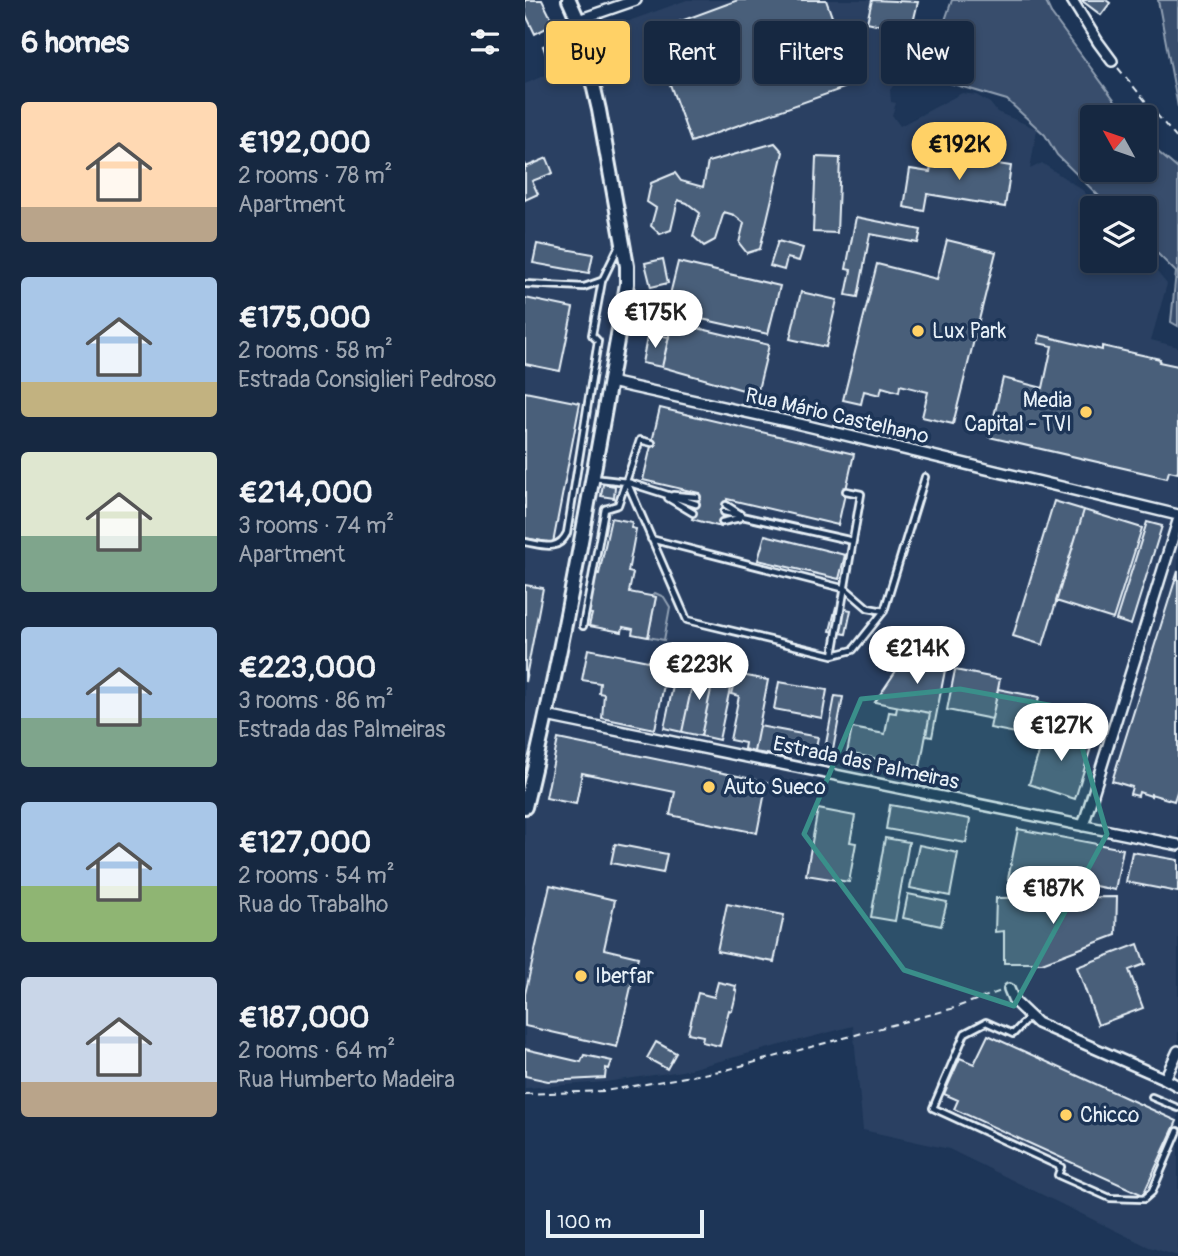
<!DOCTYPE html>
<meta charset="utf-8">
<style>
:root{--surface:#162841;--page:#23344c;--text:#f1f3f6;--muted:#9ea6b1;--line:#35445a;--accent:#ffd166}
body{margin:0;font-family:Pangolin,sans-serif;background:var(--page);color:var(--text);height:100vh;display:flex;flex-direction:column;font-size:26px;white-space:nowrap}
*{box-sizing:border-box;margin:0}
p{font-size:23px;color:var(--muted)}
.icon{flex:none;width:38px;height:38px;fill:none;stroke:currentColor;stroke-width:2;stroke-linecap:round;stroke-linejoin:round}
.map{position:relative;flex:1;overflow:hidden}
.side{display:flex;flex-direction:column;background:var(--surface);width:525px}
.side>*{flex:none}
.hud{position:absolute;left:21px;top:21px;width:527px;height:63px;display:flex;gap:14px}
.needle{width:46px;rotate:310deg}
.controls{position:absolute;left:555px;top:105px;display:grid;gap:14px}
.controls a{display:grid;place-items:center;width:77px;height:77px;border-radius:7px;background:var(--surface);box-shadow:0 4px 10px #0003,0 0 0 2px var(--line);font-size:35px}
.scale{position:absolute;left:21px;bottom:18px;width:158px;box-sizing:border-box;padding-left:7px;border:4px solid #e8f1f8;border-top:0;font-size:19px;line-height:24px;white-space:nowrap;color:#e8f1f8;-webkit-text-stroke:5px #1d3557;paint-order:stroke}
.price{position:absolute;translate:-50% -60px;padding:0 16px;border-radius:24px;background:#fff;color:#222;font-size:23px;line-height:46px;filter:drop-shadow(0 2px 4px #0008)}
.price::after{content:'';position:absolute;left:50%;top:42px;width:21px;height:16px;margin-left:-10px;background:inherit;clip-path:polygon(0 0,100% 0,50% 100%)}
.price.active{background:var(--accent);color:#111}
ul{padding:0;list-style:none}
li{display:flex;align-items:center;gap:21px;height:175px;padding:0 21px}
li span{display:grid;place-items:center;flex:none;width:196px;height:140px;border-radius:7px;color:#555}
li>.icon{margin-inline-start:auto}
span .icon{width:84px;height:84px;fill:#fffc;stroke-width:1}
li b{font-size:30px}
h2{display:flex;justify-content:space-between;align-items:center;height:84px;padding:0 21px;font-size:30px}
.tag{padding:0 24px;border-radius:7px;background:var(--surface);box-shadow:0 4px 10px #0003,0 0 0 2px var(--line);font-size:24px;line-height:63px}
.tag.active{background:var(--accent);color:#111}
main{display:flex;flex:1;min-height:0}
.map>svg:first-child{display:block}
</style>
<main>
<section class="side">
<h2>6 homes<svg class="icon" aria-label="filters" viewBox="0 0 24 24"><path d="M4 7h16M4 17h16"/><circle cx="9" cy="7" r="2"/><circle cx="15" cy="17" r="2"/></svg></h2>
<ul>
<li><span style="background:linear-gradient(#ffd9b3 75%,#b9a48a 0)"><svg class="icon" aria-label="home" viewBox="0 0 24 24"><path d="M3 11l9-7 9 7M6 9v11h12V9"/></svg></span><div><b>€192,000</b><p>2 rooms · 78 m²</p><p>Apartment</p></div></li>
<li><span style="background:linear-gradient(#a9c7e8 75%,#c2b280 0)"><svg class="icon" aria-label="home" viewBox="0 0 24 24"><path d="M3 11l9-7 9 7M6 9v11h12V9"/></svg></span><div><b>€175,000</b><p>2 rooms · 58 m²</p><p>Estrada Consiglieri Pedroso</p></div></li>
<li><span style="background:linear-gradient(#dfe7d0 60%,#7fa58c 0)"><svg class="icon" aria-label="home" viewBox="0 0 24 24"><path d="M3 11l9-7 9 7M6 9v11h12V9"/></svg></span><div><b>€214,000</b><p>3 rooms · 74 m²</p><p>Apartment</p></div></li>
<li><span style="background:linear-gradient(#a9c7e8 65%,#7fa58c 0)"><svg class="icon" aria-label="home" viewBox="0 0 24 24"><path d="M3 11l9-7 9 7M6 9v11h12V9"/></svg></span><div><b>€223,000</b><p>3 rooms · 86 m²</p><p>Estrada das Palmeiras</p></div></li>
<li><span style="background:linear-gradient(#a9c7e8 60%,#8fb573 0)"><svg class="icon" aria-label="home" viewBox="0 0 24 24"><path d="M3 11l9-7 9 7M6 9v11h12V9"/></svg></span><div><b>€127,000</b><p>2 rooms · 54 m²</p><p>Rua do Trabalho</p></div></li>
<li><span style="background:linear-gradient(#c9d6e8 75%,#b9a48a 0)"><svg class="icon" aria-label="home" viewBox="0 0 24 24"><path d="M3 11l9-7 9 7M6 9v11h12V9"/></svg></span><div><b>€187,000</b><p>2 rooms · 64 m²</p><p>Rua Humberto Madeira</p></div></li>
</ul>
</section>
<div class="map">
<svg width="653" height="1256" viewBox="0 0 653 1256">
<rect width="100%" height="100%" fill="#1d3557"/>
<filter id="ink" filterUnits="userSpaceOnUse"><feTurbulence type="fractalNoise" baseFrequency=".0143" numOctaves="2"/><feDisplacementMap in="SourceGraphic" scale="14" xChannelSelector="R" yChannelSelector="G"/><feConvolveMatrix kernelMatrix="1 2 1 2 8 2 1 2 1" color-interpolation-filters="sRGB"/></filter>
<g filter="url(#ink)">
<path fill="#2a4162" d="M162,0H385L393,2L380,56V70L365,90L366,102L371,103L367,115L375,126L437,93L451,95L465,103L472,112L512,129L505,169L517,163L556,189L576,208H567V261H620V250L632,262V272L642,284L626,340L653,347V1256L624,1247L424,1149L338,1130L328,1026L157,1071L80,1082L0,1088V84L50,62L68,34Z"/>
<path fill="#374d6c" stroke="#909fb2" stroke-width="2" d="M427,0H520L527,15L602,117H567V170H620V141L653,169V326L646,322L651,272L620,241V208H586L532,155L520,135L482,100L401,76Z
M633,0H653V107Z
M130,593L139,597L145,607L139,640L123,637L131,597L127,596Z"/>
<path fill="#495e7a" stroke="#e8f1f8" stroke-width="2" d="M0,0H17L29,24L10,34L0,13Z
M213,0H301L321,56L309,60L319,88L166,142L126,32Z
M347,0L393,2L380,56L367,53L373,29L342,22Z
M556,0H581L585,3L576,15Z
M35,39L40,53L23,60L18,46Z
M250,143L258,152L235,249L222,253L214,243L219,223L209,215L199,212L190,240L179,246L168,236L175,213L162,203L153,200L146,230L135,234L126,226L131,208L122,202L126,183L150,173L156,181L178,187L183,162Z
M408,154L486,166L480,207L402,194L399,211L379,207L385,169L405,172Z
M291,157L315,158L312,233L288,232Z
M22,158L28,173L7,181L13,194L0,200V163L1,167Z
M331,217L396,230L393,243L345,234L333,297L321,295L326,270L321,269Z
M422,240L471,252L428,424L397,417L403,392L375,385L374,392L357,387L355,395L339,391L336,404L318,400L352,264L412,279Z
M253,241L278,248L274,261L262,258L259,270L245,266Z
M12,244L68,254L64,273L8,263Z
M138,259L143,283L126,287L120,263Z
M153,262L255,286L243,334L141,311Z
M276,292L312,300L301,347L265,339Z
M0,298L48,308L35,371L0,364Z
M147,322L244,345L232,394L137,367Z
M123,333L144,337L137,367L117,363Z
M515,335L577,350V346L635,359L634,362L653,366V473L644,471L642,478L464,437L478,378L518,388L527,346L513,343Z
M0,392L55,403L28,543L0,538Z
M135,408L329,454L313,525L202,499L196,527L167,519L174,493L118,480Z
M78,484L90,486L89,498L76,496Z
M529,501L559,510L518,645L488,636Z
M559,510L617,528L588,619L531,601Z
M86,518L107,522L106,528L111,529L103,572L108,573L104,592L131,597L123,637L107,634L108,629L98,627L97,632L64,626L67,614L61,613L69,573L74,574Z
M622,522L637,526L606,625L591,620Z
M240,535L320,555L314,579L233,560Z
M653,571V789L649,801L626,794V796L614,792L613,796L605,794L607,787L587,781Z
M0,585L18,588L0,682Z
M311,607L326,610L321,634L305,631Z
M63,649L143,665L130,729L77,718L79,694L74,693L75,683L57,680Z
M383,653L422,660L407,737L401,736L405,713L350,702Z
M153,663L171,667L157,732L139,728Z
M171,667L190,671L176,736L157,732Z
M430,670L475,679L467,719L422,710Z
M190,671L208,674L194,740L176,736Z
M211,674L243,680L229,752L219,749L220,743L205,740L214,696L206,694Z
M254,682L302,690L297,718L249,709Z
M473,689L514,697L506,736L465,728Z
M310,696L318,697L308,750L300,749Z
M372,707L405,713L395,767L322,753L327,728L360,734L364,712L371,713Z
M234,726L293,737L289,757L262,751L261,757L229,752Z
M522,727L568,741L550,799L504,784Z
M33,739L242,782L232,833L145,815L150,792L57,773L51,804L21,798Z
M365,805L445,819L441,843L361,829Z
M293,809L330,816L325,842L331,843L324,882L281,875Z
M493,829L598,849L590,890L509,874L507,884L483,879Z
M360,838L384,842L370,921L346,917Z
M90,844L142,854L138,873L86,863Z
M394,845L433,853L425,896L385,888Z
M607,852L653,860V892L601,882Z
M25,885L90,900L79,949L113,957L92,1047L0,1026V994Z
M383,894L422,902L416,926L378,918Z
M592,897L591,935L517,963H479V931L470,932L471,898Z
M202,904L259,915L249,962L192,951Z
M613,944L620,964L604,970L618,1008L573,1025L552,967Z
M193,982L211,986L210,990L212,991L207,1011L204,1010L195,1046L177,1042L178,1036L163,1033L173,993L189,997Z
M463,1035L652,1121L618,1195L429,1109L433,1100L419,1094L435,1058L449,1064Z
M131,1042L151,1053L142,1069L122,1058Z
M0,1049L56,1062L59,1055L87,1061L84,1069L81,1068L80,1078L23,1081L0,1076Z"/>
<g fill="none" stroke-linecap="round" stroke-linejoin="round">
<g stroke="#e8f1f8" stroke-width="10">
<path id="lane" d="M0,284L59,287L76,281
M68,478L102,482L171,504
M102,482L162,620L308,655L328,650L359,611L400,477
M148,495L172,497
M143,498L168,513
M201,505L215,514
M199,512L328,541
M197,522L215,518
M126,539L321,589L343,608L359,611
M0,542C18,545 33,552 42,533L73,341L67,335L77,281L94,246
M58,626L80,509L93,505L115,440L127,443
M308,655L336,494L321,491
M504,1017L488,1034L461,1022L440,1033L408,1108L536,1167L533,1175L585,1198L619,1199L627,1192L653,1131
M627,1097L653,1108"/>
</g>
<g stroke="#e8f1f8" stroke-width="14">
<path id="street" d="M547,0L573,42L587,61
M53,20L111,0
M85,382L266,422L653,515
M21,716L653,845
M558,826L653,521
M484,989L489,1001L512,1023L640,1079L653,1051
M640,1079L653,1086"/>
</g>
<g stroke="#e8f1f8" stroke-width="18">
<path id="secondary" d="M0,807C42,634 71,459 102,284V266L74,110L53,20L44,0"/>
</g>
<path stroke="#e8f1f8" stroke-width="2" stroke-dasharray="7 5" stroke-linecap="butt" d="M593,68L653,140
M0,1094L80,1091L201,1070L426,1009L476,991"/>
<use href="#lane" stroke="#1d3557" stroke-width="4.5"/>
<use href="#street" stroke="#1d3557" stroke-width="9"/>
<use href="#secondary" stroke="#1d3557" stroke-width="12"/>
</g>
</g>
<path fill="#3a8f8a" fill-opacity="0.2" stroke="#3a8f8a" stroke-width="5" stroke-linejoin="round" d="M435,689L546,709L582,834L489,1006L379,970L279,834L336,699Z"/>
<g fill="#ffd166" stroke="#1d3557" stroke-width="2.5">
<circle cx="393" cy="331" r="7"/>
<circle cx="561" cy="412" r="7"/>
<circle cx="184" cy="787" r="7"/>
<circle cx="56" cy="976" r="7"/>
<circle cx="541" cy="1115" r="7"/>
</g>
<g text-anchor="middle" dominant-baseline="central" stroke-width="7" stroke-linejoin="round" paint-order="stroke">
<g font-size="21" fill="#e8f1f8" stroke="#1d3557" text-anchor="start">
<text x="407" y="331">Lux Park</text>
<text x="547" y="400" text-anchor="end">Media<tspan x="547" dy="24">Capital - TVI</tspan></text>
<text x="198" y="787">Auto Sueco</text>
<text x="70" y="976">Iberfar</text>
<text x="555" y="1115">Chicco</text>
</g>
<g font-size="21" fill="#e8f1f8" stroke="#1d3557">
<text transform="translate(312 416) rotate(13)">Rua Mário Castelhano</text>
<text transform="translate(341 763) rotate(12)">Estrada das Palmeiras</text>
</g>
</g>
</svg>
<div class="controls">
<a><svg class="needle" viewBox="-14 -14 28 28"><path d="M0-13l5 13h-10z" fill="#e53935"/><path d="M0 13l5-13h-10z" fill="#9ea6b1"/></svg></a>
<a><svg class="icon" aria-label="layers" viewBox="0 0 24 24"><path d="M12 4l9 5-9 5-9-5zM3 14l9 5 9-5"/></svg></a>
</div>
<div class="scale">100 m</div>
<b class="price active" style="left:434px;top:182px">€192K</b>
<b class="price" style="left:130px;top:350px">€175K</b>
<b class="price" style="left:392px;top:686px">€214K</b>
<b class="price" style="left:174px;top:702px">€223K</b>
<b class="price" style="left:536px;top:763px">€127K</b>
<b class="price" style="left:528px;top:926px">€187K</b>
<div class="hud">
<a class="tag active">Buy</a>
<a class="tag">Rent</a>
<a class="tag">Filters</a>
<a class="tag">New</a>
</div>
</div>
</main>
